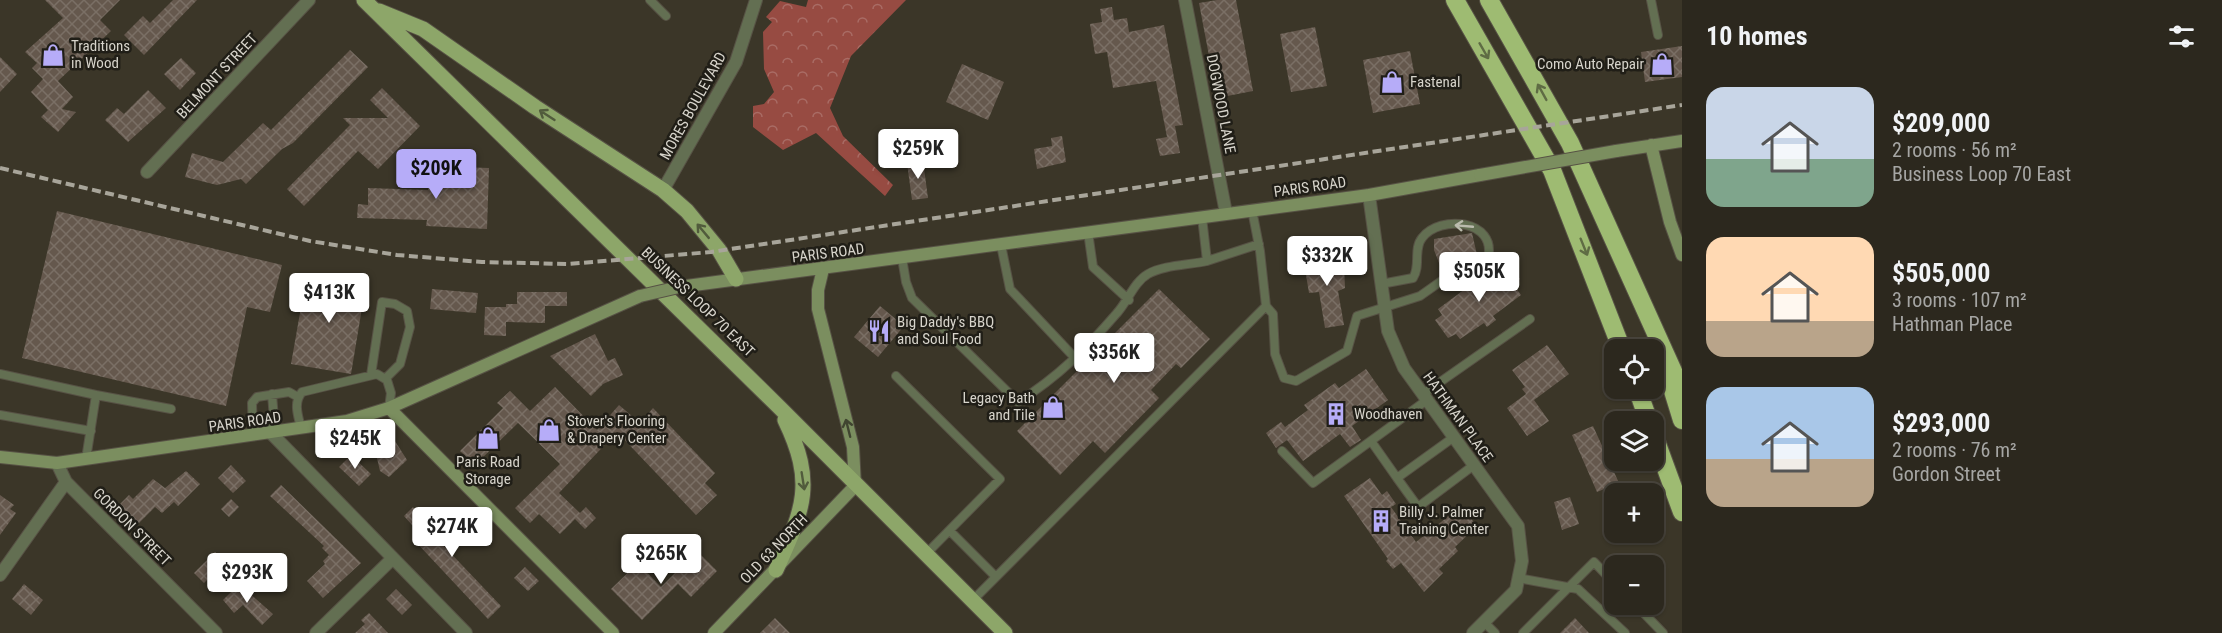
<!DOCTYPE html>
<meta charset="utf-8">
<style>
:root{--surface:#2c281e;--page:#343027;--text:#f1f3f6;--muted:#a6a6a4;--line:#48443c;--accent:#b6acf8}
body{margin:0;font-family:"Roboto Condensed",sans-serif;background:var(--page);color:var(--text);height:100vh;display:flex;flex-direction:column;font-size:22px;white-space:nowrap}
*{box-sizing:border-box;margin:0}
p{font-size:20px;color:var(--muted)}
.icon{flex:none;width:33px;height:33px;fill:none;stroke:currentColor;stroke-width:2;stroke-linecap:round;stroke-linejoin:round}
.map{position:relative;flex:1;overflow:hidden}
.details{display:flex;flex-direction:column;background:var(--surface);width:540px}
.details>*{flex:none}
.fabs{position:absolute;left:1604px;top:339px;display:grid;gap:12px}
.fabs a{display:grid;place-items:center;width:60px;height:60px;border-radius:12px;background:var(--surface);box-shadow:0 2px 4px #0004,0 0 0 2px var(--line);font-size:30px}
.price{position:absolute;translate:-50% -51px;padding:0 14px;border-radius:6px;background:#fff;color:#222;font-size:20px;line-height:39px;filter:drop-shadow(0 2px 3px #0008)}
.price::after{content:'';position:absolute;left:50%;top:36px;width:18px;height:14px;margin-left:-9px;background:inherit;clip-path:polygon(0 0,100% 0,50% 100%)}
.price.current{background:var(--accent);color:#111}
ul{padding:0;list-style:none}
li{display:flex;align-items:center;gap:18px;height:150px;padding:0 24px}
li span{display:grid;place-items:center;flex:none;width:168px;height:120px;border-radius:18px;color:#555}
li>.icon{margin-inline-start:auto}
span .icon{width:72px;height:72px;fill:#fffc;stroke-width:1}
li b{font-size:26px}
h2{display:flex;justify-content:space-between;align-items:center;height:72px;padding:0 24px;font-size:26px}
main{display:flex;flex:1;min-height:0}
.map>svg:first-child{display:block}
</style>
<main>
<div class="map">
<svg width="1682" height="633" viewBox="0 0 1682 633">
<defs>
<pattern id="forest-crowns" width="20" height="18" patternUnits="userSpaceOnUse" patternTransform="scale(1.5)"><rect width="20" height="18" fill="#974b42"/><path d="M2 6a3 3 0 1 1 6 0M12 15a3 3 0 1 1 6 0" fill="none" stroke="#a96c65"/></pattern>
<pattern id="building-cross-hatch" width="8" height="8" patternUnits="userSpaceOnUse" patternTransform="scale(1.5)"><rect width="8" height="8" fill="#65584d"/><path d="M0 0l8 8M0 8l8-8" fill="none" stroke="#7a6f65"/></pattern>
</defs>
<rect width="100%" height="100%" fill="#3b3628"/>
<path fill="url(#forest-crowns)" d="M808,0H906L851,56L830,108L843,136L893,185L885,196L816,133L783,150L753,127V106L764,104L774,92L764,69L763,32L772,22L766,17L780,1L806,7Z"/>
<path fill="url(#building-cross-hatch)" d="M45,0H120L100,20L111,31L58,81L73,97L62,109L76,112L58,132L41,117L48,110L31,92L43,79L32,68L37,63L25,52L63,18Z
M173,0H197L144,55L124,35L143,16L150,23Z
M1217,0H1236L1253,91L1217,98L1199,3Z
M1112,7L1114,20L1127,18L1129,32L1164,25L1183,125L1175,126L1180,153L1160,156L1156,139L1167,137L1156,81L1113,88L1107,52L1095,54L1090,24L1102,22L1100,9Z
M1315,27L1327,86L1291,92L1280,34Z
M1682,46V77L1645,82L1641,52Z
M350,50L368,67L293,143L282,149L246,184L241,179L217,185L185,177L192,153L223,162L263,123L271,130Z
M1410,51L1420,104L1373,113L1363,60Z
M0,57L17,74L0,92Z
M181,58L196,73L180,90L164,74Z
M962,64L1004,82L988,120L946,102Z
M382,88L420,126L378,169L358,151L304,206L287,189L350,125L343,118H388L370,100Z
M148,90L166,108L128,142L105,120L117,108L124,114Z
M1062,136L1066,162L1037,169L1034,149L1052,146L1051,138Z
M923,161L928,198L912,200L907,163Z
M429,166L489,168L487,229L426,226L427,220L357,218L358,204L368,205V188L428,190Z
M57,211L282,265L270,312L247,307L226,406L22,358Z
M1472,233L1478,259L1467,264L1441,268L1434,250V239Z
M1332,256V259L1340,257L1341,265H1344L1345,288L1338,291L1344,325L1325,328L1319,292L1309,293L1304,263H1314L1315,258Z
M1499,264L1507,275L1514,271L1520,279L1513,284L1521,295L1493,316L1496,320L1487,327L1484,323L1460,339L1456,334L1448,338L1435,320L1442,315L1438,309Z
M307,273L366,284L351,374L291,364Z
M432,289L478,293L476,313L430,309Z
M1159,289L1210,339L1181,368L1176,364L1151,390L1159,398L1105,453L1093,441L1060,475L1017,431Z
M517,292H567V306H545V323L506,322V336L484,335L485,307H506V304H517Z
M880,306L904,326L878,357L854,337Z
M595,334L608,361L615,358L623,375L603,384L591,396L550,356Z
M1547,345L1569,374L1534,400L1549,421L1527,436L1507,408L1526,394L1522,389L1525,387L1512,370Z
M1366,369L1388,400L1352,426L1361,440L1350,447L1340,434L1303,461L1287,440L1276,448L1266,433L1281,422L1285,427L1308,410L1304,405L1335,383L1339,388Z
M555,387L597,430L619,405L640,423L653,408L715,473L705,483L717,495L696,515L617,432L559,493L580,513L586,507L596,518L585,529L575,519L560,534L539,514L530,523L515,508L560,464L518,423L475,465L460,451L503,408L497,403L510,391L530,411Z
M1593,426L1619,483L1597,492L1572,435Z
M387,435L393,443L395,441L407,460L389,477L380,471L376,454L381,445L378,442Z
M351,455L371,474L359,486L339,467Z
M231,465L246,481L233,493L218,478Z
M186,471L200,484L178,506L174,502L162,513L155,507L138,524L118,506L129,495L133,499L153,479L165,488Z
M1370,478L1382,495L1387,491L1396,504L1391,507L1416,542L1461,506L1477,526L1455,547L1458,551L1439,569L1443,573L1424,592L1401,563L1393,569L1386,561L1388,559L1344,496Z
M281,485L361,563L323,598L307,581L325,564L323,561L329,555L322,548L324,546L270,496Z
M0,495L14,505L10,509L16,513L0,535Z
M1570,497L1579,524L1562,530L1554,502Z
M231,499L239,507L229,517L221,509Z
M413,507L429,525L432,523L440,531L464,507L474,516L441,543L501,606L488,619L414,540L420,534L404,516Z
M697,551L717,571L691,597L678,584L642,620L611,589L638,563L661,587Z
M215,552L229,565L220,574L217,570L204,583L194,573Z
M525,567L539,581L528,591L514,578Z
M24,584L43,600L31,615L12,599Z
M239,584L273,614L262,625L243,605L234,613L223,600Z
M396,589L412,605L402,615L386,599Z
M369,613L388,633H355L365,624L361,620Z
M775,618L790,633H760Z
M1575,618L1589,633H1560Z"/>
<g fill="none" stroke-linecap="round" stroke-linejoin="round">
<g stroke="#575245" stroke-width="10">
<path id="lane" d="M650,0L666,16
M1651,0L1658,35
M1088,232L1093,267L1129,300
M1001,245L1010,289L1076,359
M902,258L906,282L912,298L1018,402C1058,377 1086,349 1117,313C1128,301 1134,282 1148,274C1163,265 1190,265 1207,261L1202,217
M1207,261L1259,244
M1266,306L1273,314L1275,354L1284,378L1296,381L1347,351L1357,316L1420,296L1447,277L1479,266L1488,258C1497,220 1440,214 1422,238C1413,249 1421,266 1413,278L1381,284
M0,374L96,395
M371,375L382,302L395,304L407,311L410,327L400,364L385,379
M896,376L1000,479L925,555
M1423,394L1530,319
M0,415L91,431
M301,428C298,415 293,403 302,392L377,374L387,380L391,393L389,408
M271,433L274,419L272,394
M253,436L252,403L257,397L289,392L298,397
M1454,437L1397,478L1418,507L1474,465
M1371,441L1397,478
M1282,451L1313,483L1427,400
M86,459L96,395L171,409
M950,531L996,577
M1518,578L1578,589L1625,633
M972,601L1266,306L1260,251L1252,210
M1635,604L1663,633
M1484,622L1495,633
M1523,633L1594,562L1614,583"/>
</g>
<g stroke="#575245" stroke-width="14">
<path id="street" d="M1185,0L1226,213
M147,172L309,0
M663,190L736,62L756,0
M1369,195L1388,331L1404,368L1518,526L1522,561L1516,590L1473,633
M271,433L466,633
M57,463L66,482L216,633
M0,575L66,482
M316,633L392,559"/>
</g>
<g stroke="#575245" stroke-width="14">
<path id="secondary" d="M1651,145L1670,222L1682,255
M1616,151L1682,141
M679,287L1369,195L1480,175
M389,408L613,633
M0,457L57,463L347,421L389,408L640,296
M714,633L855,486L853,447L818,309V290L823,269"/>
</g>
<g stroke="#575245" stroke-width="17">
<path id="primary" d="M364,0L779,407L1005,633
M379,11L423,29L535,107L663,190L687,211L719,250L736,279
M776,570C803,510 816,484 785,420"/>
</g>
<g stroke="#575245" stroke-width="20">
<path id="highway" d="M1455,0L1552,170L1622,350
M1489,0L1570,143L1682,391
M1670,381L1682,420
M1637,388L1649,422
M1653,433L1682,512"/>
</g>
<use href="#lane" stroke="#636f52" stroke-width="8"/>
<use href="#street" stroke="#636f52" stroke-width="12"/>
<use href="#secondary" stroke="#7b8e5f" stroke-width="12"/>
<use href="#primary" stroke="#8da669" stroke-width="15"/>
<use href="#highway" stroke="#9ebb72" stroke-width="18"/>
<path stroke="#a8a59a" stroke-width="4" stroke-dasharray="9 4.5" stroke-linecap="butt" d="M0,168L310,241L397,255L482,262L568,264L711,252L1682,105"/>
<g stroke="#575245" stroke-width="14" stroke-linecap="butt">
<path id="secondary-bridge" d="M1480,175L1616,151
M640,296L679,287"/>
</g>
<use href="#secondary-bridge" stroke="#7b8e5f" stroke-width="12"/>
</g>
<defs><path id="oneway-shaft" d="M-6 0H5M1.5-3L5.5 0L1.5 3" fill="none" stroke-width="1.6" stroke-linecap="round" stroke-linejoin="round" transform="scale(1.5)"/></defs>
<g stroke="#5f6c44">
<use href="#oneway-shaft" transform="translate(1484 51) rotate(60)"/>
<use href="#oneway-shaft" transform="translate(1542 92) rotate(-119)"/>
<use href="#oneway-shaft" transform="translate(1584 247) rotate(68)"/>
</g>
<g stroke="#515b3c">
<use href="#oneway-shaft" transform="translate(547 115) rotate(-147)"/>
<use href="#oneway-shaft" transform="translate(703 231) rotate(-130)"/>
<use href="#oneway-shaft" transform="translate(803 481) rotate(81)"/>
</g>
<use stroke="#babbad" href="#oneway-shaft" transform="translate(1464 226) rotate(-175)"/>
<use stroke="#404530" href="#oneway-shaft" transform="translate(848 428) rotate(-104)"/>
<defs>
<g id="shop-bare" transform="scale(1.8)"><path d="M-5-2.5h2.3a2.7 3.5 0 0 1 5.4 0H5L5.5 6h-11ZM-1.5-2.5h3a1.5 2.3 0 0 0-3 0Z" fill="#b6acf8" stroke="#201e17" stroke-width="2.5" paint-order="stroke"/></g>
<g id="restaurant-bare" transform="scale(1.8)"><path d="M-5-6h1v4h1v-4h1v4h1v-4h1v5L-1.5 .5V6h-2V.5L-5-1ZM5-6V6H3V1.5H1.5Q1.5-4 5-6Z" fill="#b6acf8" stroke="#201e17" stroke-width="2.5" paint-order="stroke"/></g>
<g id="building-bare" transform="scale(1.8)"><path d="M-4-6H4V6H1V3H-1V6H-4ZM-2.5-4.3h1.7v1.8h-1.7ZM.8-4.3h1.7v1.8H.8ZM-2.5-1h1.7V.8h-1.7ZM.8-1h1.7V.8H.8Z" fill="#b6acf8" stroke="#201e17" stroke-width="2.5" paint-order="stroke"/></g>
</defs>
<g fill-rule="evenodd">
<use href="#shop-bare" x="53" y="55"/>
<use href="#shop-bare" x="1662" y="64"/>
<use href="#shop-bare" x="1392" y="82"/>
<use href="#restaurant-bare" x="879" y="331"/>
<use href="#shop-bare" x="1053" y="407"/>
<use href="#building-bare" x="1336" y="414"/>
<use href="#shop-bare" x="549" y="430"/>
<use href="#shop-bare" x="488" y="438"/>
<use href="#building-bare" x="1381" y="521"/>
</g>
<g text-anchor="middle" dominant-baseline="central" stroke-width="5" stroke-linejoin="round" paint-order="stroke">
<g font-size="15" fill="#d7d4cb" stroke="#201e17" text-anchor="start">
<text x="71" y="46">Traditions<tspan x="71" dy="17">in Wood</tspan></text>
<text x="1644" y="64" text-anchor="end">Como Auto Repair</text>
<text x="1410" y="82">Fastenal</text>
<text x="897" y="322">Big Daddy's BBQ<tspan x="897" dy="17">and Soul Food</tspan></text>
<text x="1035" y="398" text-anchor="end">Legacy Bath<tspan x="1035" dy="17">and Tile</tspan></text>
<text x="1354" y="414">Woodhaven</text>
<text x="567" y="421">Stover's Flooring<tspan x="567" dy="17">&amp; Drapery Center</tspan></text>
<text x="488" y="462" text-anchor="middle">Paris Road<tspan x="488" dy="17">Storage</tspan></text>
<text x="1399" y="512">Billy J. Palmer<tspan x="1399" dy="17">Training Center</tspan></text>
</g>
<g font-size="15" fill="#d7d4cb" stroke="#201e17">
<text transform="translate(217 76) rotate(-47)">BELMONT STREET</text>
<text transform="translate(1221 104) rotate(79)">DOGWOOD LANE</text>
<text transform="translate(693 106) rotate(-61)">MORES BOULEVARD</text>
<text transform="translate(1310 187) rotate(-8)">PARIS ROAD</text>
<text transform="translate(828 253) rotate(-7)">PARIS ROAD</text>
<text transform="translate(698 302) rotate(44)">BUSINESS LOOP 70 EAST</text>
<text transform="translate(1458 417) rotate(54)">HATHMAN PLACE</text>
<text transform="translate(245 422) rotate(-8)">PARIS ROAD</text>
<text transform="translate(132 527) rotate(45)">GORDON STREET</text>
<text transform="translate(774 549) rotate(-46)">OLD 63 NORTH</text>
</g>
</g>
</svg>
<div class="fabs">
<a><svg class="icon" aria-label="locate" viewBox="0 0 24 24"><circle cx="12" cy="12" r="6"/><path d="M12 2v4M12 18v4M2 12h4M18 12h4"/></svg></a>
<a><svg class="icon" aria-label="layers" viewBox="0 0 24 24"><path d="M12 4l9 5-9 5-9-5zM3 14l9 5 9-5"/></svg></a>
<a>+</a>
<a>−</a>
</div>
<b class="price" style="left:918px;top:180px">$259K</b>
<b class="price current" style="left:436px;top:200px">$209K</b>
<b class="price" style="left:1327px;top:287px">$332K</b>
<b class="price" style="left:1479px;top:303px">$505K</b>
<b class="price" style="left:329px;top:324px">$413K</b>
<b class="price" style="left:1114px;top:384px">$356K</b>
<b class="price" style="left:355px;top:470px">$245K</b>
<b class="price" style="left:452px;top:558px">$274K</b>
<b class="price" style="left:661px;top:585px">$265K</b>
<b class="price" style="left:247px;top:604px">$293K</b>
</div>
<section class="details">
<h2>10 homes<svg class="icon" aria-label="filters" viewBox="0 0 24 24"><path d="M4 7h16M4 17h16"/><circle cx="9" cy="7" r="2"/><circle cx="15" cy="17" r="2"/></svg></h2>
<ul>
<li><span style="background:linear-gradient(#c9d6e8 60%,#7fa58c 0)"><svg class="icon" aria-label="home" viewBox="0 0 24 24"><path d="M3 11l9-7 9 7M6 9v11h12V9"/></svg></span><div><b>$209,000</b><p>2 rooms · 56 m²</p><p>Business Loop 70 East</p></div></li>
<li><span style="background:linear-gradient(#ffd9b3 70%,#b9a48a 0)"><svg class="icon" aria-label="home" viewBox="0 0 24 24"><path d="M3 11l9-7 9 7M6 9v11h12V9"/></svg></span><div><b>$505,000</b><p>3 rooms · 107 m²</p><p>Hathman Place</p></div></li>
<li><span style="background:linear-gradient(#a9c7e8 60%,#b9a48a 0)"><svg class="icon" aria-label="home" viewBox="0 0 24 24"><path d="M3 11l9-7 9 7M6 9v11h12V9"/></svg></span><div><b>$293,000</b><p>2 rooms · 76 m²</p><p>Gordon Street</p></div></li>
</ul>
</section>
</main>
